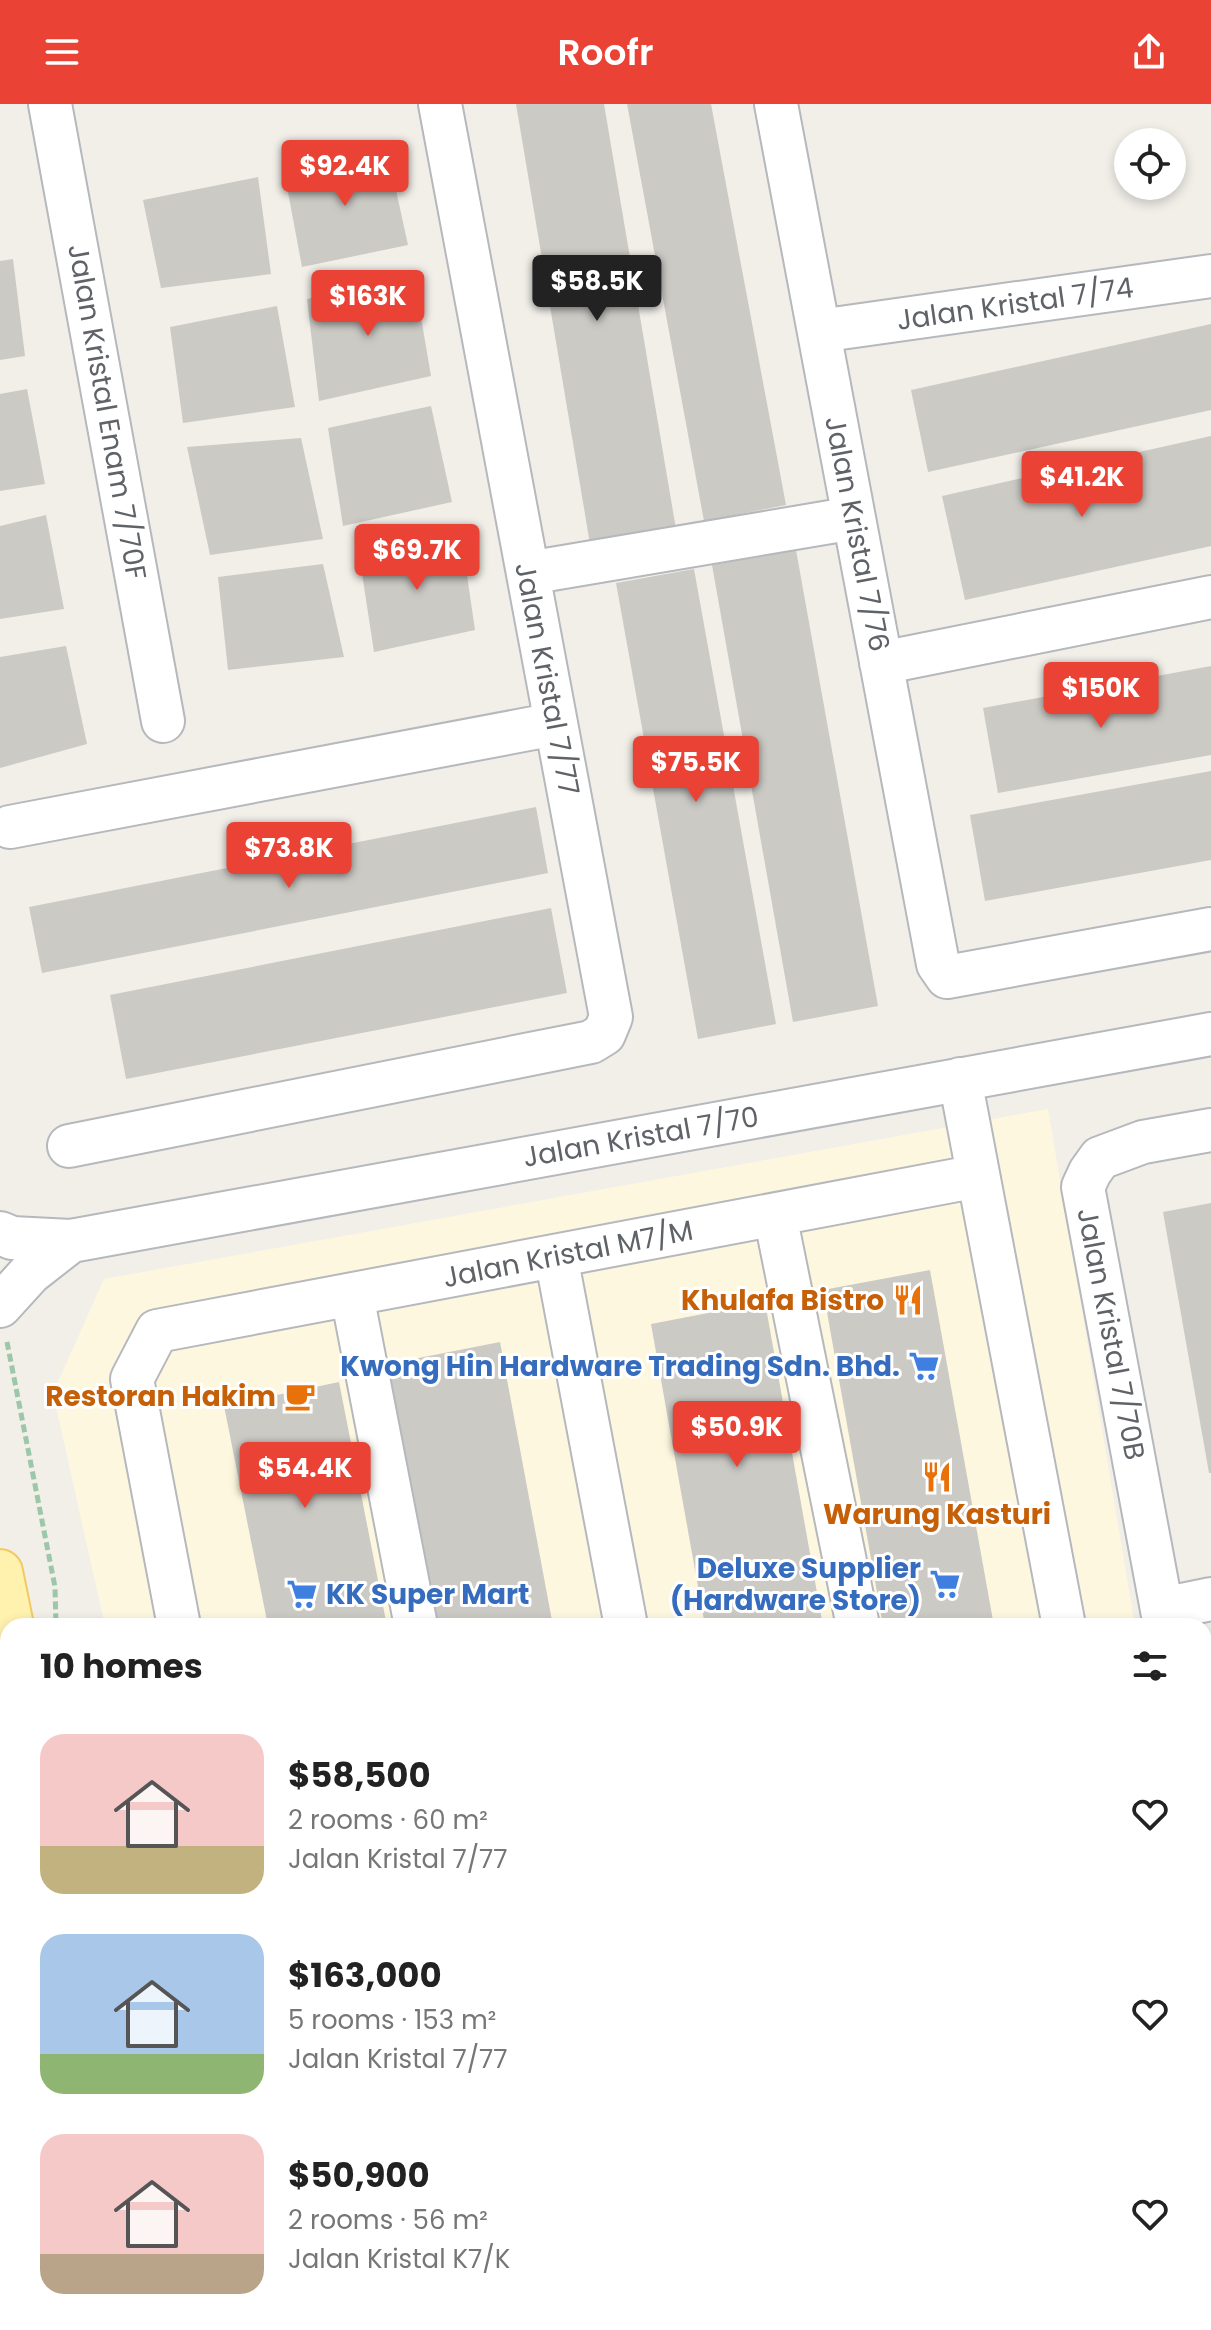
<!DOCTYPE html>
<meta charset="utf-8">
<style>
:root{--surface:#fff;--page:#f2f2f2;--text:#222;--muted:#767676;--accent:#ea4335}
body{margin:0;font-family:Poppins,sans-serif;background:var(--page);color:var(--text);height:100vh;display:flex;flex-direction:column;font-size:30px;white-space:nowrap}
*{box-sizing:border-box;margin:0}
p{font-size:26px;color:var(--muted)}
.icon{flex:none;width:44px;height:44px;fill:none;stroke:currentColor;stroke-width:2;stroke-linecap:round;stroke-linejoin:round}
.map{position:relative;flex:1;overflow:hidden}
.panel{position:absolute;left:0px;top:1514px;width:1212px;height:712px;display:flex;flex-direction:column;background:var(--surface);border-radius:24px 24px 0 0;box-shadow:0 4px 12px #0003}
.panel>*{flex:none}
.tools{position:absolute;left:1114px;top:24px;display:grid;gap:16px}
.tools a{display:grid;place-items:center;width:72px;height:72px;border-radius:50%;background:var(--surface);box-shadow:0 4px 12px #0003;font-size:40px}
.price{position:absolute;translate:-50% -68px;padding:0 18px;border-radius:8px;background:var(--accent);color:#fff;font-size:26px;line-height:52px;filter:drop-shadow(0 2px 4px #0008)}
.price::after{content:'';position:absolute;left:50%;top:48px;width:24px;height:18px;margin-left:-12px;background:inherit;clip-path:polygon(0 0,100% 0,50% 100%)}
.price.active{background:#222;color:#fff}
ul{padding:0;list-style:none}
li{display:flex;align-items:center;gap:24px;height:200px;padding:0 40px}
li span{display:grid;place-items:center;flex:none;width:224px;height:160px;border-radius:24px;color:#555}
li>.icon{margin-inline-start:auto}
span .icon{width:96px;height:96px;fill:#fffc;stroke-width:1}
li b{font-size:34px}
h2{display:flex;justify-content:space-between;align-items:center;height:96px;padding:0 40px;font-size:34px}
header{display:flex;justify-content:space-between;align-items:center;height:104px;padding:0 40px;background:var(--accent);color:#fff;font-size:36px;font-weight:600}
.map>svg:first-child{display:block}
</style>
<header><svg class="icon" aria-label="menu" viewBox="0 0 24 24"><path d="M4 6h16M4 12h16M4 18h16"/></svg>Roofr<svg class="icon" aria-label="share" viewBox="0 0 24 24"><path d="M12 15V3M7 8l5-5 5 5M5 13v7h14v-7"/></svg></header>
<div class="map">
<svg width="1211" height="2226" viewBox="0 0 1211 2226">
<rect width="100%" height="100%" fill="#f1efe8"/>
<path fill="#fef7e0" d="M1048,1005L1135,1522H105L53,1289L104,1175Z
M1204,1934L1211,1975V2087L1204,2088Z
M259,2218H547L506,2226H260Z"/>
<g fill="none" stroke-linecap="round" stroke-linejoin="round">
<path stroke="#aadaff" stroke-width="11" d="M0,2225V2226"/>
</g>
<path fill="#cccac5" d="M516,0H604L677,431L591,446Z
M627,0H711L786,401L704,417Z
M387,45L408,141L302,163L284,67Z
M258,73L271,170L161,184L143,96Z
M13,155L25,252L0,256V157Z
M414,172L431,272L319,297L307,195Z
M277,202L295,303L183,319L170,223Z
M1211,220V306L928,368L911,286Z
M27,285L45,380L0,387V290Z
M431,302L452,398L343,422L328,324Z
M1211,332V442L965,496L942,392Z
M301,334L323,435L210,451L187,343Z
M46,411L64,505L0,515V422Z
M461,430L475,526L374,548L359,450Z
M796,446L878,902L793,918L712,461Z
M323,460L344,553L228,566L218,473Z
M694,465L776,920L698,935L616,479Z
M66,542L87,640L0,664V553Z
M1211,562V651L998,689L983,604Z
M1211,667V756L985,797L970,711Z
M536,703L548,769L42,869L29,803Z
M551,804L567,889L126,975L110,891Z
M1211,1099V1369H1209L1163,1108Z
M930,1166L994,1522H883L823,1186Z
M765,1198L823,1522H705L651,1220Z
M500,1238L553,1522H436L388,1260Z
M339,1278L387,1522H268L224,1302Z
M1211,2213V2226H1142L1180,2218H1204V2214Z"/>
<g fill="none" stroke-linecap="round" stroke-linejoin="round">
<g stroke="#b5b8bc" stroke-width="46">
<path id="minor" d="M50,0L163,617
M776,0L938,860L947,873L1211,825
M819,227L1211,172
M528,469L854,414
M881,559L1211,493
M10,723L555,620
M960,975L1064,1522
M69,1042L591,938L604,930L611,913L440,0
M775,1111L858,1522
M0,1129L12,1134L71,1137L1211,930
M556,1152L626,1522
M352,1191L416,1522
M0,1202L30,1169L71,1137
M1162,1505L1211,1495
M179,1522L132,1275L157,1227L978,1072
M1165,1522L1083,1083L1090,1068L1100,1054L1143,1038L1211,1026
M1204,1731L1211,1768
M0,1977L8,1976
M1204,2140L1211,2139
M258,2218H274
M946,2218L947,2226
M735,2226L779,2218"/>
</g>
<g stroke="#f2c960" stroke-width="48">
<path id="major" d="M0,1468L11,1522
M0,1875L8,1917
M0,2067L8,2077
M65,2218L66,2226
M146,2218L148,2226"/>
</g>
<path stroke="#9cc7a9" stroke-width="5" stroke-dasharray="8 4" stroke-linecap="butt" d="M7,1238L55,1483L56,1522
M0,2136L8,2175
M17,2218L19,2226
M191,2218L192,2226"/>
<use href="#minor" stroke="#fff" stroke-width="42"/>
<use href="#major" stroke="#fff2af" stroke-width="44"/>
</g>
<defs>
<g id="restaurant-bare" transform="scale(2.4)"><path d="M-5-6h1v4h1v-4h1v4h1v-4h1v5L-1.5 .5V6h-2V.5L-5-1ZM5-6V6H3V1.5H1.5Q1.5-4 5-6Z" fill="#e8710a" stroke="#fff" stroke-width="2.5" paint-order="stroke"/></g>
<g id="supermarket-bare" transform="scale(2.4)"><path d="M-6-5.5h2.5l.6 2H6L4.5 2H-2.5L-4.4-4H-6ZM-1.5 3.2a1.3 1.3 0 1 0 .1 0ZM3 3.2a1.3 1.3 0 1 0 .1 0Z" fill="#3f7fe0" stroke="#fff" stroke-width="2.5" paint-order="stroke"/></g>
<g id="cafe-bare" transform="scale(2.4)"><path d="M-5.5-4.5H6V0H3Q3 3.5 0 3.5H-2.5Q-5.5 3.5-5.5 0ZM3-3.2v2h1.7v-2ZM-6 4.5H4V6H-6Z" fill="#e8710a" stroke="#fff" stroke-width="2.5" paint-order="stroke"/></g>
</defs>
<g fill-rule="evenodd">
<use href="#restaurant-bare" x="908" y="1196"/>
<use href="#supermarket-bare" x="924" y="1262"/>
<use href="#cafe-bare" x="300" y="1292"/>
<use href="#restaurant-bare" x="937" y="1373"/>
<use href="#supermarket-bare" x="945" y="1480"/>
<use href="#supermarket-bare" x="302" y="1490"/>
</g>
<g text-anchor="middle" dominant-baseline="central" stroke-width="6" stroke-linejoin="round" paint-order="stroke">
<g font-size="28" fill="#5f6368" stroke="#fff">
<text transform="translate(1015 200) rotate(-8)">Jalan Kristal 7/74</text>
<text transform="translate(107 308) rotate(80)">Jalan Kristal Enam 7/70F</text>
<text transform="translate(857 430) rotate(79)">Jalan Kristal 7/76</text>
<text transform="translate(547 575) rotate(79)">Jalan Kristal 7/77</text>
<text transform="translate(641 1033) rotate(-10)">Jalan Kristal 7/70</text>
<text transform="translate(568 1150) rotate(-11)">Jalan Kristal M7/M</text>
<text transform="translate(1111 1230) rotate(79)">Jalan Kristal 7/70B</text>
</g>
<g font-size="28" font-weight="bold" fill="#c56008" stroke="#fff" text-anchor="end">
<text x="884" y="1196">Khulafa Bistro</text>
<text x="276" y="1292">Restoran Hakim</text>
<text x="937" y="1410" text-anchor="middle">Warung Kasturi</text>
</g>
<g font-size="28" font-weight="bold" fill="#366cbe" stroke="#fff" text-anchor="end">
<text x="900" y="1262">Kwong Hin Hardware Trading Sdn. Bhd.</text>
<text x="921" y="1464">Deluxe Supplier<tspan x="921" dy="32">(Hardware Store)</tspan></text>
<text x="326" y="1490" text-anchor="start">KK Super Mart</text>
</g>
</g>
</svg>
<div class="tools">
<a><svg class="icon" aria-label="locate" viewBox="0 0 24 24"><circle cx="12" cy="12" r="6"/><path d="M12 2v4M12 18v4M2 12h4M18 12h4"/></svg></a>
</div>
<b class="price" style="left:345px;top:104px">$92.4K</b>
<b class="price active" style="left:597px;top:219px">$58.5K</b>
<b class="price" style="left:368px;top:234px">$163K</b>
<b class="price" style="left:1082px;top:415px">$41.2K</b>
<b class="price" style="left:417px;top:488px">$69.7K</b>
<b class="price" style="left:1101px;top:626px">$150K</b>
<b class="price" style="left:696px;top:700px">$75.5K</b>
<b class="price" style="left:289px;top:786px">$73.8K</b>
<b class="price" style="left:737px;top:1365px">$50.9K</b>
<b class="price" style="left:305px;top:1406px">$54.4K</b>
<section class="panel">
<h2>10 homes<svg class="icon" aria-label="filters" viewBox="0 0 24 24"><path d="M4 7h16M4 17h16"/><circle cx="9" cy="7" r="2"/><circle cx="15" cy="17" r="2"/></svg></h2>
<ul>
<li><span style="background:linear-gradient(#f6c9c9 70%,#c2b280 0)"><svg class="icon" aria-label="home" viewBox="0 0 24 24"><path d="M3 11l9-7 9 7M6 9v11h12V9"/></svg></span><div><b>$58,500</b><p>2 rooms · 60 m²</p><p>Jalan Kristal 7/77</p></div><svg class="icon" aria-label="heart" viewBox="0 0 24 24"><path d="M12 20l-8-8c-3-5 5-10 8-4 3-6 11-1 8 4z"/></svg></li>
<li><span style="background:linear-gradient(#a9c7e8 75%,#8fb573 0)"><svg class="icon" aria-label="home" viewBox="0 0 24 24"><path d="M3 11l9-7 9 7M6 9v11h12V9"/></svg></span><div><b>$163,000</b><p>5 rooms · 153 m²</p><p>Jalan Kristal 7/77</p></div><svg class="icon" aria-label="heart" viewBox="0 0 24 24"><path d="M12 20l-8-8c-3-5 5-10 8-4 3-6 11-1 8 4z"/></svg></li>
<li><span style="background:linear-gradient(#f6c9c9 75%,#b9a48a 0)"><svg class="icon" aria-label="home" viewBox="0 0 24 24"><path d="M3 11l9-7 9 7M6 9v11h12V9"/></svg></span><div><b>$50,900</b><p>2 rooms · 56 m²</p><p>Jalan Kristal K7/K</p></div><svg class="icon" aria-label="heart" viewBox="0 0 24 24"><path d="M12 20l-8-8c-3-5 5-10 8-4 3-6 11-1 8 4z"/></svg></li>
</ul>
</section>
</div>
